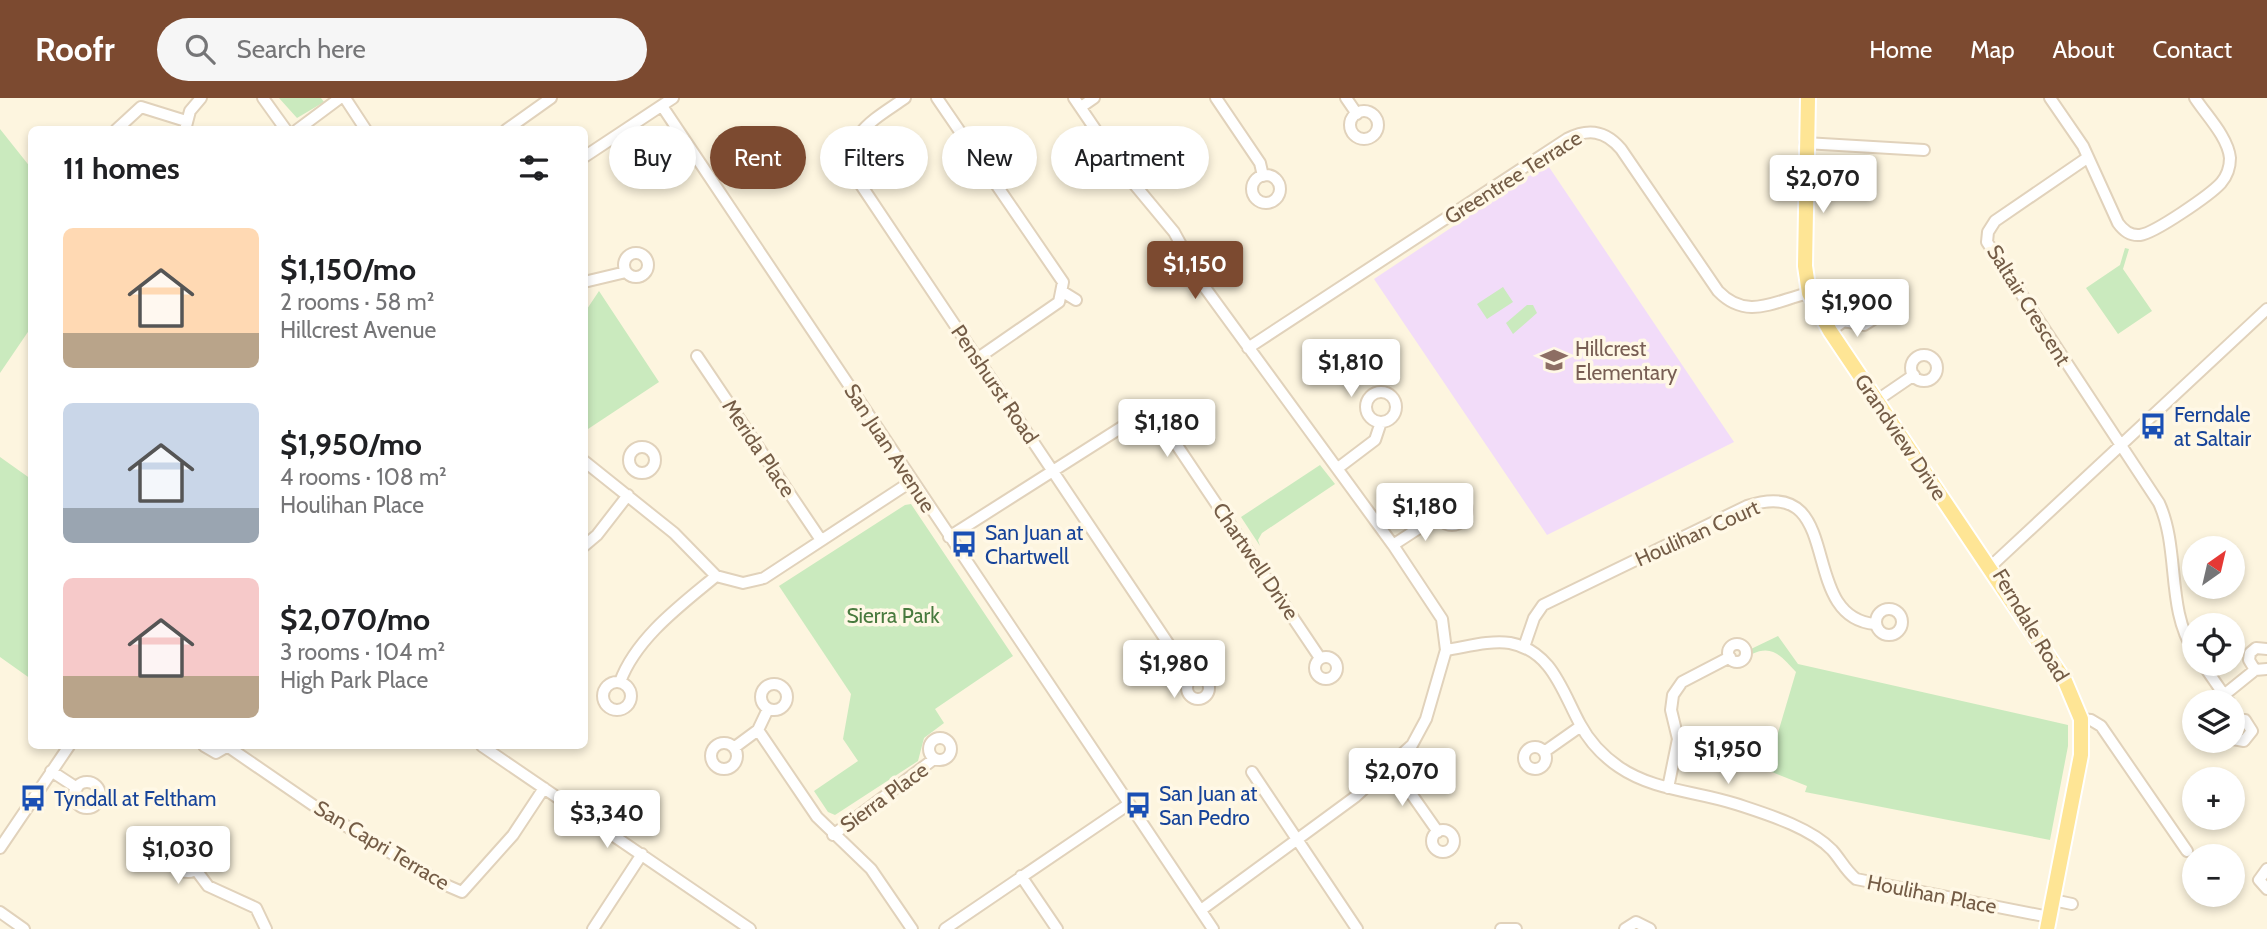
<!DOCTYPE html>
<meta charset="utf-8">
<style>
:root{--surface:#fff;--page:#f6f6f6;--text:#202124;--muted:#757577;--accent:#7c4a30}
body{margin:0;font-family:Cabin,sans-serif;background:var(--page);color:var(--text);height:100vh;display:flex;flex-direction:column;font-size:26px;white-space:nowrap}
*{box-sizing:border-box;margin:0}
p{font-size:23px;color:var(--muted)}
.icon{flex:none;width:38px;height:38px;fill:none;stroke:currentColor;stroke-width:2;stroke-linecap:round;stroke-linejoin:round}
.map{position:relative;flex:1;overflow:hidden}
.side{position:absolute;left:28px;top:28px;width:560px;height:623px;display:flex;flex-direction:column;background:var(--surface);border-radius:10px;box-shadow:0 4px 10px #0003}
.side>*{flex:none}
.top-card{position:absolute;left:609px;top:28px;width:665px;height:63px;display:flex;gap:14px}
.needle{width:46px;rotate:34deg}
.fabs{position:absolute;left:2182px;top:438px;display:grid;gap:14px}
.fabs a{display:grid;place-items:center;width:63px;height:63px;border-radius:50%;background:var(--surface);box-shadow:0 4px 10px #0003;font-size:35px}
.price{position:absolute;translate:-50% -60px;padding:0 16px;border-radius:7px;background:#fff;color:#222;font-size:23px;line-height:46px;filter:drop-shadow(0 2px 4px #0008)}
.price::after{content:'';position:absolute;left:50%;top:42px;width:21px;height:16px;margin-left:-10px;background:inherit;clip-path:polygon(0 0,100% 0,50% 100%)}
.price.active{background:var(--accent);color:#fff}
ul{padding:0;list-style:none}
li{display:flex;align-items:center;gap:21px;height:175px;padding:0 35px}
li span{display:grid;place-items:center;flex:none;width:196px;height:140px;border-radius:10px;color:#555}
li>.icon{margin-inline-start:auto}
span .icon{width:84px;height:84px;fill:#fffc;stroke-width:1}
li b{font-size:30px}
h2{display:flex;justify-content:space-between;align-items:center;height:84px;padding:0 35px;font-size:30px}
.tag{padding:0 24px;border-radius:32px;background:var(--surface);box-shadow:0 4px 10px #0003;font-size:24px;line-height:63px}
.tag.active{background:var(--accent);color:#fff}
header{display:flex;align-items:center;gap:42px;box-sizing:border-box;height:98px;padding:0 35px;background:var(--accent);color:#fff}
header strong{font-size:33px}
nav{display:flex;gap:38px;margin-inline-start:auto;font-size:24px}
.search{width:490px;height:63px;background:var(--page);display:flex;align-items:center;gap:18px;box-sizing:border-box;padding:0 24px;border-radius:38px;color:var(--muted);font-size:26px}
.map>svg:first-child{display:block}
</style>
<header>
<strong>Roofr</strong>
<div class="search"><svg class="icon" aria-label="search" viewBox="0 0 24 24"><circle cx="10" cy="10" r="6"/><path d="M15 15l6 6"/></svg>Search here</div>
<nav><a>Home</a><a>Map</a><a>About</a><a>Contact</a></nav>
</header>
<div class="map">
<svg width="2267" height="831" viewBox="0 0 2267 831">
<rect width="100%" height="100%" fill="#fdf5df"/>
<path fill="#f2dcf9" d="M1547,66L1734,344L1547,437L1374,181Z"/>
<path fill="#caeabe" d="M279,0H321L324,4L297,20Z
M0,31L31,70L32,228L0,275Z
M2125,150L2129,151L2123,171L2152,213L2118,236L2086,190L2120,167Z
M1503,189L1513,204L1487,221L1477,206Z
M599,193L659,284L585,333V214Z
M1527,207H1533L1537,215L1513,236L1506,225Z
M0,359L31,381V581L0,559Z
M1320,367L1335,386L1262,435L1258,442L1260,448L1241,419Z
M911,406L1013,558L935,611L944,625L924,640L918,663L835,717L828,714L814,693L858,663L843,641L851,596L779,488L905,407Z
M1778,538L1798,566L2068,627V648L2050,742L1805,694L1807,688L1767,672L1796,574C1782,559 1773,546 1752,556L1751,551Z"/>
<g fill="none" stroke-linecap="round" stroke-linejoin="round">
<g stroke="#e1d2bb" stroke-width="14">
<path id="minor" d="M263,0L286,32
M345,0L366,32
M905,0C877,20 840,37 855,78L1192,581
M937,0L1063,184L1059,204L978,260
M1074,0L1125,75L1174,134L1203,187L1393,447L1442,521L1446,552L1426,621L1412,647L1355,699L1201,812
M1216,0L1260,65L1263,78
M1346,0L1357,16
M2050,0L2083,48L2118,125C2123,132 2130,138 2140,137C2155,135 2210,97 2221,85C2227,78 2230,69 2230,60C2228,39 2206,17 2195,0
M662,8L1213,831
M1081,9L1094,0
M1350 27a14 14 0 1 1 28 0a14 14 0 1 1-28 0Z
M116,32L141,9L186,23
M185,32L190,13L201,0
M297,32L340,0
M506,32L551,0
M1805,45L1924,52
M584,59L673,0
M2087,60L1995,123L1988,134L1987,144L2159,405C2180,451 2166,511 2194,553
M1252 91a14 14 0 1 1 28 0a14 14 0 1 1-28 0Z
M624 167a12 12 0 1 1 24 0a12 12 0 1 1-24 0Z
M584,184L626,174
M1063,194L1076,202
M1830,233L1844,223L1864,227L1891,210
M1248,250L1567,41C1588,30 1605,32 1621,51L1718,193C1747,223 1774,203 1809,195
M1911 270a13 13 0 1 1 26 0a13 13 0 1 1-26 0Z
M697,258L821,442
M1366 309a15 15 0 1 1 30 0a15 15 0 1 1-30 0Z
M1876,303L1914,277
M629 362a13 13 0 1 1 26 0a13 13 0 1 1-26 0Z
M584,363L674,435L716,478L743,485L764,480L912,383
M1338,370L1375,342L1381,324
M1437 412a15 15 0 1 1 30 0a15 15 0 1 1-30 0Z
M949,439L1122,329C1141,322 1154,325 1170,337L1320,560
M1393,447L1439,417
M584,448L597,437L628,397
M1990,469L2267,211
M1876 524a13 13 0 1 1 26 0a13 13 0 1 1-26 0Z
M1728 555a9 9 0 1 1 18 0a9 9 0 1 1-18 0Z
M1524,549L1534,520L1543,507L1747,408C1848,375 1795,519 1875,526
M2267,551L2256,550L2250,555L2249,562L2255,572L2267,571
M1446,552C1466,549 1490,542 1510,545C1552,553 1562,593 1580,626C1589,643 1603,658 1619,669C1654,693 1697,693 1736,706C1766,716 1810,729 1832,752C1841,762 1845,772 1856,781L2049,819
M1315 570a11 11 0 1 1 22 0a11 11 0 1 1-22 0Z
M2202,565L2229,604
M1187 590a11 11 0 1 1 22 0a11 11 0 1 1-22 0Z
M620,584C636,540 681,507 716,478
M603 598a14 14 0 1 1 28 0a14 14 0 1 1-28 0Z
M761 599a13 13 0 1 1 26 0a13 13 0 1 1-26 0Z
M2224,597L2255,572
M2081,621L2091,622L2101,628L2187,753
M2233,624L2245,622L2252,633L2244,643L2233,641
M758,632L817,719L871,771L912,831
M929 651a11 11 0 1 1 22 0a11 11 0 1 1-22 0Z
M711 658a13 13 0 1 1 26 0a13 13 0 1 1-26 0Z
M204,648L216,655L228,648
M227,648L326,716L441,785L462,794L513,737L544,690
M482,648L750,831
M735,649L758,632L768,611
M1524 660a11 11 0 1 1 22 0a11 11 0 1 1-22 0Z
M1544,654L1581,628
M1391,667L1438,734
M51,673L77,690
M1252,674L1357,831
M74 697a13 13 0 1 1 26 0a13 13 0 1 1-26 0Z
M1668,690L1678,641L1671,612L1673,597L1682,584L1730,559
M1432 743a11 11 0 1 1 22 0a11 11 0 1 1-22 0Z
M833,737L934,661
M175 761a13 13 0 1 1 26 0a13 13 0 1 1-26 0Z
M0,750L69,648
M2267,771L2259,782L2267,791
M196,772L208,788L256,810L266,831
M1021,778L1057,831
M2053,802L2072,806
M0,814L24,831
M593,831L642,756
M945,831L1129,706
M1501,831H1516
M1625,831L1636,824L1650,831"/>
</g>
<g stroke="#fff" stroke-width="18">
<path id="major" d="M1808,0L1805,168L1809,195L1830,233L2065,583L2081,621V657L2047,831"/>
</g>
<use href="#minor" stroke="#fff" stroke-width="10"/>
<use href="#major" stroke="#fee595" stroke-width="14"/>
</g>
<defs>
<g id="school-bare" transform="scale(2.1)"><path d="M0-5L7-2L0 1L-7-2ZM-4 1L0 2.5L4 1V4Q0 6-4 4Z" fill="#8d6e63" stroke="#fff8e6" stroke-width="2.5" paint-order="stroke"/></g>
<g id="bus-bare" transform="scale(2.1)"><path d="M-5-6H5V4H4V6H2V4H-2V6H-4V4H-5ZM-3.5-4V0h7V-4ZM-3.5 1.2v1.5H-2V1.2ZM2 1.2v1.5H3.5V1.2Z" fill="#1a4fb4" stroke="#fff8e6" stroke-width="2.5" paint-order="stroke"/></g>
</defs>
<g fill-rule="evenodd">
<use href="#school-bare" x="1554" y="262"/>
<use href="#bus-bare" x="2153" y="328"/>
<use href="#bus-bare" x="964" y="446"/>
<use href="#bus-bare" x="33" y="700"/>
<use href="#bus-bare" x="1138" y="707"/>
</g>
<g text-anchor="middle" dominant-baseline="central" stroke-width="7" stroke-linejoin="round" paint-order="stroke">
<g font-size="21" fill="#745c46" stroke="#fff8e6">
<text transform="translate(1513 79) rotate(-32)">Greentree Terrace</text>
<text transform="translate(2029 207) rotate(58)">Saltair Crescent</text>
<text transform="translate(995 286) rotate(56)">Penshurst Road</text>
<text transform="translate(1901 339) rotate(56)">Grandview Drive</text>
<text transform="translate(759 350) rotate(56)">Merida Place</text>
<text transform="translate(890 350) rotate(57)">San Juan Avenue</text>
<text transform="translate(1697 435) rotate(-24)">Houlihan Court</text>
<text transform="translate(1256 463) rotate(56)">Chartwell Drive</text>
<text transform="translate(2031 527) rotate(59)">Ferndale Road</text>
<text transform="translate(884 699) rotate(-36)">Sierra Place</text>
<text transform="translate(382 747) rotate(31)">San Capri Terrace</text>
<text transform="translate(1932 796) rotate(11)">Houlihan Place</text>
</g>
<g font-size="21" fill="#785e54" stroke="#fff8e6" text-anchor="start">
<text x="1575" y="250">Hillcrest<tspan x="1575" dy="24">Elementary</tspan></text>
</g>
<g font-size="21" fill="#164399" stroke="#fff8e6" text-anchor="start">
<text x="2174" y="316">Ferndale<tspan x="2174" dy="24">at Saltair</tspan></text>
<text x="985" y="434">San Juan at<tspan x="985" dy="24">Chartwell</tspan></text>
<text x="1159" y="695">San Juan at<tspan x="1159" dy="24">San Pedro</tspan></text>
<text x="54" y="700">Tyndall at Feltham</text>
</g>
<g font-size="21" fill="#487a3e" stroke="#fff8e6">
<text x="893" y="517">Sierra Park</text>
</g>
</g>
</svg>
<div class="fabs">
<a><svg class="needle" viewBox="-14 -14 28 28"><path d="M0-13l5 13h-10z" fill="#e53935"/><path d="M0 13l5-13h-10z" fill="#757577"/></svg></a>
<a><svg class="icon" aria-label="locate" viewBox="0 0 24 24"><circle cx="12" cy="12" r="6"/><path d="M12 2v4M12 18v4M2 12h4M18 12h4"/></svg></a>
<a><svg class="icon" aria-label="layers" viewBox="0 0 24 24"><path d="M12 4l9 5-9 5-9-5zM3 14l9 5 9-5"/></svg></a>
<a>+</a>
<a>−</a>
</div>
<b class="price" style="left:1823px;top:117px">$2,070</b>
<b class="price active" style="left:1195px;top:203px">$1,150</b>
<b class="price" style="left:1857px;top:241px">$1,900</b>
<b class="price" style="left:1351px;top:301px">$1,810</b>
<b class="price" style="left:1167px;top:361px">$1,180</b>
<b class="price" style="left:1425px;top:445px">$1,180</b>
<b class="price" style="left:1174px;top:602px">$1,980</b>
<b class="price" style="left:1728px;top:688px">$1,950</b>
<b class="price" style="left:1402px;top:710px">$2,070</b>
<b class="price" style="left:607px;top:752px">$3,340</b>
<b class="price" style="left:178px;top:788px">$1,030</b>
<div class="top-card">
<a class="tag">Buy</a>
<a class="tag active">Rent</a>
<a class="tag">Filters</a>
<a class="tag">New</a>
<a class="tag">Apartment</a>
</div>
<section class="side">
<h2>11 homes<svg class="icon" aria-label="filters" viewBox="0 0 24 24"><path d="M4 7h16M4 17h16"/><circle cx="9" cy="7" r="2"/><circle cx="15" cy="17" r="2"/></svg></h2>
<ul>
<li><span style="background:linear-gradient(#ffd9b3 75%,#b9a48a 0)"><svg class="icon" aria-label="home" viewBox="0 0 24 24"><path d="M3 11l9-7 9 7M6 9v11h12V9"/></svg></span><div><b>$1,150/mo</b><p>2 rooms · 58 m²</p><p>Hillcrest Avenue</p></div></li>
<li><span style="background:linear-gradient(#c9d6e8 75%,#9aa5b1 0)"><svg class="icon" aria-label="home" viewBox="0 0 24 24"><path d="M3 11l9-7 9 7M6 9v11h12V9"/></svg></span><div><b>$1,950/mo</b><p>4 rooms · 108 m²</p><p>Houlihan Place</p></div></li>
<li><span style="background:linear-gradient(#f6c9c9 70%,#b9a48a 0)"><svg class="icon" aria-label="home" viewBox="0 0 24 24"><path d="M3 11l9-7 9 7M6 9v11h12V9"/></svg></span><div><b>$2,070/mo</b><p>3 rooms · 104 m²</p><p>High Park Place</p></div></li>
</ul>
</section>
</div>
